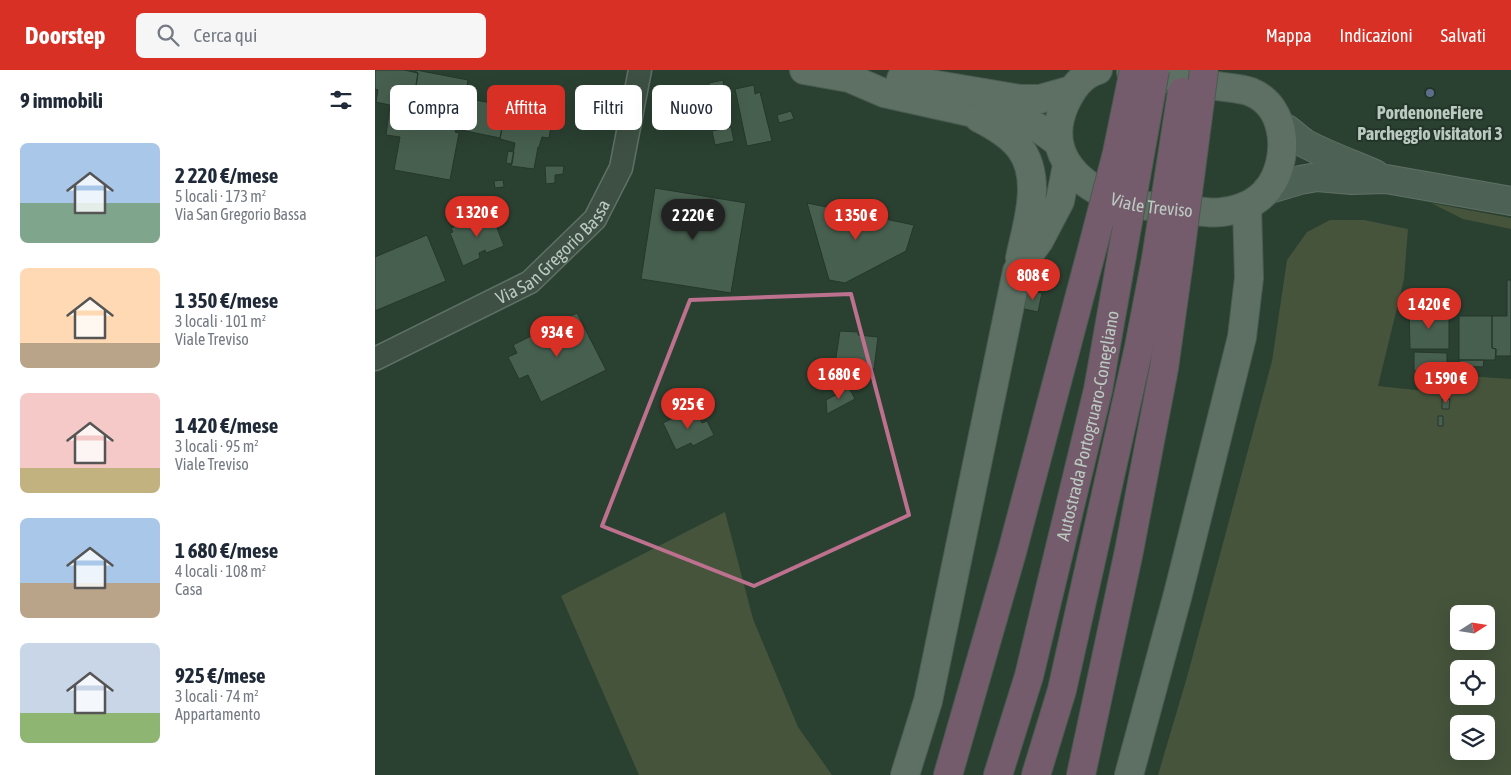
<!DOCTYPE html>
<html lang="it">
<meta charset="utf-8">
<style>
:root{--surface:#fff;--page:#f6f6f7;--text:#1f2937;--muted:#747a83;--accent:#d93025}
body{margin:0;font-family:"Asap Condensed",sans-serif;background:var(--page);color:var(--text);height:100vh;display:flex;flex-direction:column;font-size:19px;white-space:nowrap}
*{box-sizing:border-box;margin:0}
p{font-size:16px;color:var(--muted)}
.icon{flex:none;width:28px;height:28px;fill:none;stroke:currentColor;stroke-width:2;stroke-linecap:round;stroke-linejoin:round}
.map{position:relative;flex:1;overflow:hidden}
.drawer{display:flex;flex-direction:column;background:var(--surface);width:375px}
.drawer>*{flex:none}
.top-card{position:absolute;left:15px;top:15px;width:475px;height:45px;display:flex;gap:10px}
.needle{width:32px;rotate:78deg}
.tools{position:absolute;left:1075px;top:535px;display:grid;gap:10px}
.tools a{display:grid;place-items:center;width:45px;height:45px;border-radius:8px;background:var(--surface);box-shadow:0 5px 20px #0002;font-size:25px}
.price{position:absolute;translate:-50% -42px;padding:0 11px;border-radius:18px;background:var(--accent);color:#fff;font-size:16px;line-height:32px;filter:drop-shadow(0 1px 2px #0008)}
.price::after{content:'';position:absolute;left:50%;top:30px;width:15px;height:11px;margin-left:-8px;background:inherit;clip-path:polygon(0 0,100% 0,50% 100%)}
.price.on{background:#222;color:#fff}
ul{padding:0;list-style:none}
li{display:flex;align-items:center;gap:15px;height:125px;padding:0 20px}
li span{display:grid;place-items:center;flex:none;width:140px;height:100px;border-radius:8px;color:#555}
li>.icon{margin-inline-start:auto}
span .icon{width:60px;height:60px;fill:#fffc;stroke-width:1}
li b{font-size:21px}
h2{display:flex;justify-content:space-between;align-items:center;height:60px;padding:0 20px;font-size:21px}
.chip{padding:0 18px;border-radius:8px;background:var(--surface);box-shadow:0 5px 20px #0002;font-size:18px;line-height:45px}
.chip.on{background:var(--accent);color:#fff}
header{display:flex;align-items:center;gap:30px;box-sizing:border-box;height:70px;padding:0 25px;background:var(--accent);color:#fff}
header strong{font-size:24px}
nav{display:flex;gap:28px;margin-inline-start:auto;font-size:18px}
.search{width:350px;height:45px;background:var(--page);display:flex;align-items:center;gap:12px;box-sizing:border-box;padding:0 18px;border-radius:8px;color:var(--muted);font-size:19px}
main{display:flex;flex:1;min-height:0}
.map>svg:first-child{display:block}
</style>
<header>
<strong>Doorstep</strong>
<div class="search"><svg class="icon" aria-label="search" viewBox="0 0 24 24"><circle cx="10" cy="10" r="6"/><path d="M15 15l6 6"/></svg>Cerca qui</div>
<nav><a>Mappa</a><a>Indicazioni</a><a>Salvati</a></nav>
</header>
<main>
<section class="drawer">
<h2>9 immobili<svg class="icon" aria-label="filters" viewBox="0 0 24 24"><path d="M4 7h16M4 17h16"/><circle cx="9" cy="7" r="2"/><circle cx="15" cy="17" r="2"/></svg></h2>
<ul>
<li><span style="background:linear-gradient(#a9c7e8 60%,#7fa58c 0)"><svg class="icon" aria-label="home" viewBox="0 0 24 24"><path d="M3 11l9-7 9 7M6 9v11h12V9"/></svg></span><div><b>2 220 €/mese</b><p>5 locali · 173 m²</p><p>Via San Gregorio Bassa</p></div></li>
<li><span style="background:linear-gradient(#ffd9b3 75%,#b9a48a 0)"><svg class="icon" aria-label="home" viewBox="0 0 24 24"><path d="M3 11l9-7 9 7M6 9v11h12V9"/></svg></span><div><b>1 350 €/mese</b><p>3 locali · 101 m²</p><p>Viale Treviso</p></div></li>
<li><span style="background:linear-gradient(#f6c9c9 75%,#c2b280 0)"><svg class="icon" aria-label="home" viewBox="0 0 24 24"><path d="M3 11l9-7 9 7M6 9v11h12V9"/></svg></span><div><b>1 420 €/mese</b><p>3 locali · 95 m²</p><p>Viale Treviso</p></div></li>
<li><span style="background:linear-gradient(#a9c7e8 65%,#b9a48a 0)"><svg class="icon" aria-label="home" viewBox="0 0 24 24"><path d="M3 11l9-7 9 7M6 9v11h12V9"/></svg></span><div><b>1 680 €/mese</b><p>4 locali · 108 m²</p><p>Casa</p></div></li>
<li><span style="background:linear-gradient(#c9d6e8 70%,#8fb573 0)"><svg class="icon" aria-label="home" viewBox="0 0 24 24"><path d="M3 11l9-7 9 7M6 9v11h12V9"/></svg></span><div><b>925 €/mese</b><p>3 locali · 74 m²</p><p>Appartamento</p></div></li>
</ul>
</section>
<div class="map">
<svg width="1136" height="705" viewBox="0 0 1136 705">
<rect width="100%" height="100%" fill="#2a4031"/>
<path fill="#46543c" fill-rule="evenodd" d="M1056,133L1136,148V159L1088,149Z
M955,150H989L1033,159L1029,209L1003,316L1078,324L1079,305L1136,309V705H783L812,607L897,291L912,190L932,162ZM1084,544H1111V571H1084ZM1084,599H1111V626H1084ZM1084,654H1111V681H1084Z
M350,442L378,549L423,657L457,705H264L186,526Z"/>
<path fill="#475f4f" stroke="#25372b" d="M0,0H29L43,3L37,40L1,32L3,20L0,19Z
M41,0L93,10L90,28L131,36L125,68L81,59L80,62L84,63L75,110L19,100L25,67L11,65L15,35L37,40L43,3L41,2Z
M348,10L349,18L335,20L334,13Z
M379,15L380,24L385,22L397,71L372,76L360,19Z
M132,35L178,43L174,68L167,67L164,77H163L159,99L136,96L140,73L125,69Z
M416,41L419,49L404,53L402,45Z
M356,57L359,71L340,75L337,61Z
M133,81L139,82L137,94L131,93Z
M170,96H189L188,104L180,105V113L171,114Z
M128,110L129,117L120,118L119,111Z
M280,118L371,133L356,223L266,209Z
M432,133L539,155L531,181L470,213L454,210Z
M115,144L121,145L124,150V154L122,158L129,176L111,183L110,180L104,183L105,188L88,196L75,163L78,162L76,158L100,148L101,150Z
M52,165L71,211L0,241V187Z
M1132,210H1136V286H1121V279L1117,278V246H1132Z
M652,220L667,223L663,242L649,239Z
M1034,240L1074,241V279H1035Z
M202,243L231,300L166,332L153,305L144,309L133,287L142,283L138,275Z
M1084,246H1117V278L1121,279L1120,290H1084Z
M465,261L483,262V265L503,267L499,299L460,294Z
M1039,282L1072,283V301H1039Z
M1084,290H1109L1108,297L1085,296Z
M463,295L471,296L470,306L462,304Z
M1068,301V313L1043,315L1042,302Z
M474,318L480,329L452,344L451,330Z
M1067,329H1075L1074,339H1067Z
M319,338L327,353L332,351L339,365L318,376L316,373L301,380L288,353Z
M1063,346H1068V356H1063Z"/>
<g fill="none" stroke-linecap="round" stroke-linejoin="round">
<g stroke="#5f7065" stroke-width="25">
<g id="minor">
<path id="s1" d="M0,289L155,212L220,149L246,98L265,0"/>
</g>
</g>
<g stroke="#5f7065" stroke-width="30">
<path id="secondary" d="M906,56C916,60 922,69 931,74C954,86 977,94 1000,104
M892,120L925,110L942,107L977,110L1011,109L1136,131"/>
</g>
<g stroke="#4b5c51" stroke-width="30">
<g id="primary">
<path d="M429,0L474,8L509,23L662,57L683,72"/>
<path id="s2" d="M723,0C706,5 697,19 690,34C670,79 697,111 738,128C759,136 783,137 805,139C818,140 834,144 847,142C864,140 881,134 893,119C915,91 913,37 876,22C866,18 853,18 842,16C814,12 785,7 756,2"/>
<path d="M526,9L645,29H665L697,20"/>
<path d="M604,48C618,55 635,65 645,78C668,109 652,154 645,188"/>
<path d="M530,705L553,631L642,201L664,171L685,131L692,95"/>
<path d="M754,705L803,524L867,267L874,208L872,136"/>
</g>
</g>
<g stroke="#495a4f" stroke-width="30">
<g id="motorway">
<path d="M573,705L637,482L719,172"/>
<path id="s3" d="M623,705L654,606L723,320L747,185"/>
<path d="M661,705L687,620L764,277L781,189"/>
<path d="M706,705L754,481L789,298L804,191"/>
</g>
</g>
<use href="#minor" stroke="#3e5044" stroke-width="22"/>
<use href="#secondary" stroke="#4d6255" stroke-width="28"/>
<use href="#primary" stroke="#5d7063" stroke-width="28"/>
<use href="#motorway" stroke="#755c6c" stroke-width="28"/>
<g stroke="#495a4f" stroke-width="30" stroke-linecap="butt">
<path id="motorway-bridge" d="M719,172L742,83L759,0
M747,185L780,0
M781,189L807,22
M804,191L829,0"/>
</g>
<use href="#motorway-bridge" stroke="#755c6c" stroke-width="28"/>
</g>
<path fill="none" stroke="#be718e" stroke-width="4" stroke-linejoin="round" d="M476,224L534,445L379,516L227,456L315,230Z"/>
<circle fill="#5c6f8a" stroke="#233529" stroke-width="2" cx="1055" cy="23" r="5"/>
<g text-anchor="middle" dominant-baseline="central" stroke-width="4" stroke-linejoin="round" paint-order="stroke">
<g font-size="18" font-weight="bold" fill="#bbcac1" stroke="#233529">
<text x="1055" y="42">PordenoneFiere<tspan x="1055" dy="21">Parcheggio visitatori 3</tspan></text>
</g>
<g font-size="18" fill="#bbcac1" stroke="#233529">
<text stroke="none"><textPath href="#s2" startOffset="209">Viale Treviso</textPath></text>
<text stroke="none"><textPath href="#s1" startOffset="210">Via San Gregorio Bassa</textPath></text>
<text stroke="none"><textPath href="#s3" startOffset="361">Autostrada Portogruaro-Conegliano</textPath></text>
</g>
</g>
</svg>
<div class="tools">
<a><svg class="needle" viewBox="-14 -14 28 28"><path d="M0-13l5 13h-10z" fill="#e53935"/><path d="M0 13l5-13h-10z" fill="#747a83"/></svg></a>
<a><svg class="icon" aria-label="locate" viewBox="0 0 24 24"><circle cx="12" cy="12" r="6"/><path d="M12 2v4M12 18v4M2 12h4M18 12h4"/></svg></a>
<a><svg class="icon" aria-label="layers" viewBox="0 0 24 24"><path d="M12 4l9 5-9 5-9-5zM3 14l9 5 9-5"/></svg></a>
</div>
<b class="price" style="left:102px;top:168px">1 320 €</b>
<b class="price on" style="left:318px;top:171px">2 220 €</b>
<b class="price" style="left:481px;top:171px">1 350 €</b>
<b class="price" style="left:658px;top:231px">808 €</b>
<b class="price" style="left:1054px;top:260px">1 420 €</b>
<b class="price" style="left:182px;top:288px">934 €</b>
<b class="price" style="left:464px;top:330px">1 680 €</b>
<b class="price" style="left:1071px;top:334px">1 590 €</b>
<b class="price" style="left:313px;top:360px">925 €</b>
<div class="top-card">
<a class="chip">Compra</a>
<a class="chip on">Affitta</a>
<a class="chip">Filtri</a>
<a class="chip">Nuovo</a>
</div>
</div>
</main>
